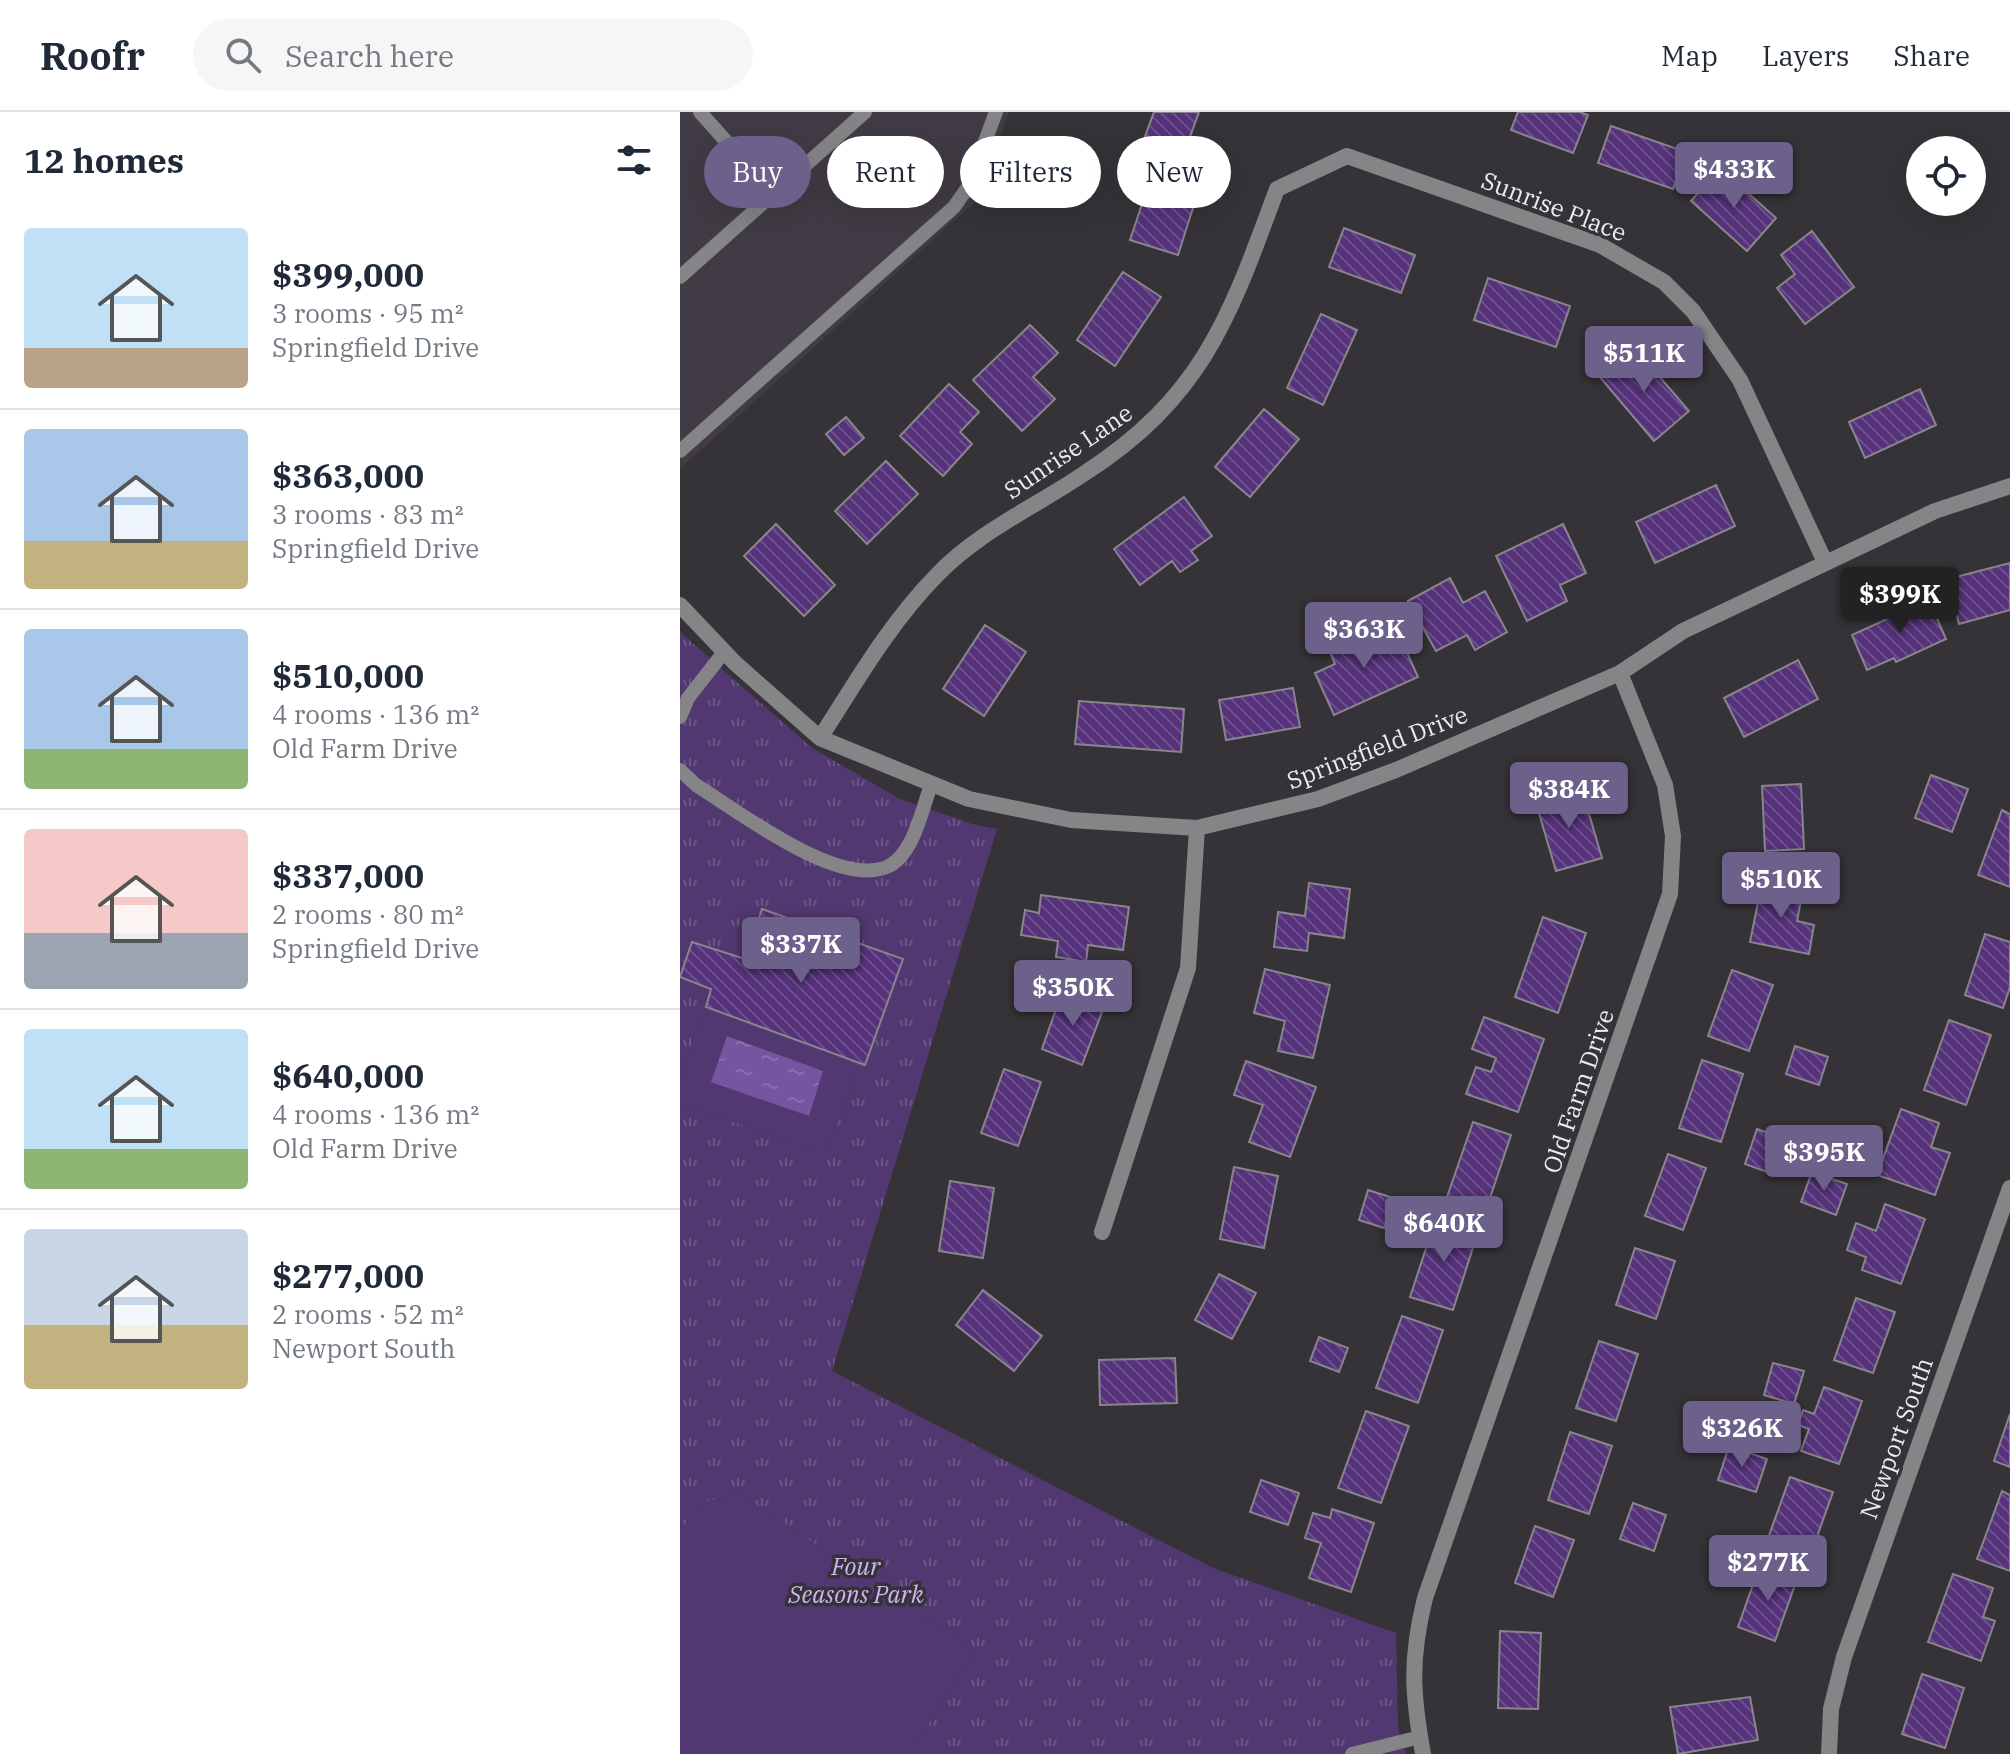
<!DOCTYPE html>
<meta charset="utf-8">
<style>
:root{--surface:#fff;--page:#f6f6f7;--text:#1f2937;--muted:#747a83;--line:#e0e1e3;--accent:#6b618a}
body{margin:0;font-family:"IBM Plex Serif",serif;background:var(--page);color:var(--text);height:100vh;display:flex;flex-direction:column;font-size:30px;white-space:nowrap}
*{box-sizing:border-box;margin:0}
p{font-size:26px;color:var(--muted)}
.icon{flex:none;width:44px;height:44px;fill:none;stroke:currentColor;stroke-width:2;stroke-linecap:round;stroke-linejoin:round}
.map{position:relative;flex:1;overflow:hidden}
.panel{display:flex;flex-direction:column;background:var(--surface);width:680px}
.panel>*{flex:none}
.guide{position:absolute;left:24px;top:24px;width:760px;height:72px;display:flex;gap:16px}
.controls{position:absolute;left:1226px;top:24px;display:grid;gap:16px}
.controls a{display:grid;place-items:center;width:80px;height:80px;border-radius:50%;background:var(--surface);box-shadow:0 8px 32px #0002;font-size:40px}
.price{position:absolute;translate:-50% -68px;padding:0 18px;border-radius:8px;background:var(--accent);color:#fff;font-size:26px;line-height:52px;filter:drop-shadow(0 2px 4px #0008)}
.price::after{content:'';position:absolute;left:50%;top:48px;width:24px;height:18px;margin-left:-12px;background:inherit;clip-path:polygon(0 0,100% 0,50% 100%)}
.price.active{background:#222;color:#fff}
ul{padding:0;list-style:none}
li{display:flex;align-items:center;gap:24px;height:200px;padding:0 24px}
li+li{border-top:2px solid var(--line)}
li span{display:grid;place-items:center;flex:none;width:224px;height:160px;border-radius:8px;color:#555}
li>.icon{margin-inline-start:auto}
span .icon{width:96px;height:96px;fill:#fffc;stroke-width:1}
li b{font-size:34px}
h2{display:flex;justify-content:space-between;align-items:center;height:96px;padding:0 24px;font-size:34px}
.chip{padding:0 28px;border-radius:36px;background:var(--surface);box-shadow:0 8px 32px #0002;font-size:28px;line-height:72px}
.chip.active{background:var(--accent);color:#fff}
header{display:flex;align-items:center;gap:48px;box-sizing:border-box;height:112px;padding:0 40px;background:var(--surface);border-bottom:2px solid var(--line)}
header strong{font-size:38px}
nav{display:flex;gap:44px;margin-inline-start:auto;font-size:28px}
.search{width:560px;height:72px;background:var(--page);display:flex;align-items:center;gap:20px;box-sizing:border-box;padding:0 28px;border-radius:44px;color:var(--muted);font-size:30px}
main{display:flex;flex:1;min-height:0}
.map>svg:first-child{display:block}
</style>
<header>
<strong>Roofr</strong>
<div class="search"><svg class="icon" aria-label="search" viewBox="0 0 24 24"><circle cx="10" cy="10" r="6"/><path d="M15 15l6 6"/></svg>Search here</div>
<nav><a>Map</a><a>Layers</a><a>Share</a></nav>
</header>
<main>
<section class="panel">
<h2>12 homes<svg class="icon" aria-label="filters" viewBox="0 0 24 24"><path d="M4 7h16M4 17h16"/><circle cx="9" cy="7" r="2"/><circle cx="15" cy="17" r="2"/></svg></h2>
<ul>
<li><span style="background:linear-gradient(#bfe0f5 75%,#b9a48a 0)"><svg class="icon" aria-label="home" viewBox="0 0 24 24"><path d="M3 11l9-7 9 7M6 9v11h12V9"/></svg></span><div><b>$399,000</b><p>3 rooms · 95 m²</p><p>Springfield Drive</p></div></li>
<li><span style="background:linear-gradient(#a9c7e8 70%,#c2b280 0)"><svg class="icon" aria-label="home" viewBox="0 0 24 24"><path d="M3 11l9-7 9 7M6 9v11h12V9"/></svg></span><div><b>$363,000</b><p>3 rooms · 83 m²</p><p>Springfield Drive</p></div></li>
<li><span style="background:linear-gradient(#a9c7e8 75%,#8fb573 0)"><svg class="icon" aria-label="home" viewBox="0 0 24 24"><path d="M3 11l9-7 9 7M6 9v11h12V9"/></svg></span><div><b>$510,000</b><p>4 rooms · 136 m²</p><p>Old Farm Drive</p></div></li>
<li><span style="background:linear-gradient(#f6c9c9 65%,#9aa5b1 0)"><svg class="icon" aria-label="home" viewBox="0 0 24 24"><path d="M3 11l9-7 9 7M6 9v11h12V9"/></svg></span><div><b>$337,000</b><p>2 rooms · 80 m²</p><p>Springfield Drive</p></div></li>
<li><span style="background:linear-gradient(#bfe0f5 75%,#8fb573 0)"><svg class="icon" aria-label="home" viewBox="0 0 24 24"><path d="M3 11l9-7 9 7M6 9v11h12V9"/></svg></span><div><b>$640,000</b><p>4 rooms · 136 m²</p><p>Old Farm Drive</p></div></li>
<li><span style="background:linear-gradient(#c9d6e8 60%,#c2b280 0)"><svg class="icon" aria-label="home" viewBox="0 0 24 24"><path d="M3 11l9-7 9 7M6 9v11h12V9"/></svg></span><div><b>$277,000</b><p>2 rooms · 52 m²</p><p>Newport South</p></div></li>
</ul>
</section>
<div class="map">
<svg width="1330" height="1642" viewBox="0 0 1330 1642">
<defs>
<pattern id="grass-tufts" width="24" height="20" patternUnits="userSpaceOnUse" patternTransform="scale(2)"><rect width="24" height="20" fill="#523870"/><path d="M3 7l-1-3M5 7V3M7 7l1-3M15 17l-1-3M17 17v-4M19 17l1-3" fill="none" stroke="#6b5585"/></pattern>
<pattern id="water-ripples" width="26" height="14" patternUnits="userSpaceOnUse" patternTransform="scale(2)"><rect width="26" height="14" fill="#77549f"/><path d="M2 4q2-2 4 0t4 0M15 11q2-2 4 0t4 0" fill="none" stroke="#8a6dad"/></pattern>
<pattern id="building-back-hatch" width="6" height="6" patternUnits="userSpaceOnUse" patternTransform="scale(2)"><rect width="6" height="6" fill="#55327a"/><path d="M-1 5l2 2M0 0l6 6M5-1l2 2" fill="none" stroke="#6e508d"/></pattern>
</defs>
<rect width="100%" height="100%" fill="#353337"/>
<path fill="#403b44" d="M0,0H329L298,87L0,357Z"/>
<path fill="url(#grass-tufts)" d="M0,520L132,636L220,687L292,712L317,717L152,1259L533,1456L716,1521L718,1617L726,1642H0Z"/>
<path fill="#523870" d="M26,895L179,953L146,1042L0,992V972Z
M59,1381L295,1538L240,1626L220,1642H0V1419L21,1391Z"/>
<path fill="url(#water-ripples)" d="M47,924L143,959L129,1004L31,970Z"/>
<path fill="url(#building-back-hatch)" stroke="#88868b" stroke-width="2" d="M474,0H519L503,44L463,30Z
M838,0H900L908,3L893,41L831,18Z
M931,14L1006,40L993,77L918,51Z
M1040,56L1096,106L1067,139L1011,89Z
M473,59L520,74L498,143L450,128Z
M664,116L735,143L721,181L649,155Z
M1132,119L1174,175L1125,212L1097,176L1115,162L1101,143Z
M443,160L481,185L435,254L397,228Z
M808,166L890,194L876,235L794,208Z
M641,202L677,218L643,293L607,276Z
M350,213L378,241L353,265L375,287L342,319L293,268Z
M953,234L1009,299L974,329L919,264Z
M269,272L299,300L280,320L292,332L263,364L220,324Z
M1240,277L1256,313L1185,346L1169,310Z
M584,297L619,327L570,385L535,355Z
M166,305L184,326L164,343L146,322Z
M206,349L238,382L187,432L155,399Z
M1036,373L1055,414L975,451L956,410Z
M504,385L532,424L511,439L518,448L500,460L492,449L460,473L434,437Z
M96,412L155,473L124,504L64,444Z
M883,412L906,461L880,473L887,489L847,509L816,444Z
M1330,451V498L1279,512L1268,467Z
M770,466L783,491L805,479L827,520L795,538L787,523L756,539L728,489Z
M1246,482L1266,527L1216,550L1214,546L1187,558L1172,523L1240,492L1237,486Z
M305,513L346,540L304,604L263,577Z
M684,515L693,534L719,523L738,565L654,603L635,561L655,552L647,533Z
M1118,548L1138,587L1064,625L1044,586Z
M613,576L620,615L546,628L539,588Z
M399,589L504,597L501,640L395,632Z
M1251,663L1288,677L1272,720L1235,706Z
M1121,672L1124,737L1085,739L1082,674Z
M902,678L922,746L876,759L856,691Z
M1322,698L1330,702V775L1298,763Z
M1082,770L1123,778L1117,809L1134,813L1129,842L1070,830Z
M629,771L670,777L664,826L629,821L627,839L594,835L598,800L625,804Z
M361,783L449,795L443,838L408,833L406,850L376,845L378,829L341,823L345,798L359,801Z
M82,797L223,847L185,953L26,895L31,877L0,865L12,830L65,847Z
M863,805L906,821L878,901L835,885Z
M1305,822L1330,830V875L1323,896L1285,883Z
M585,857L650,873L633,946L598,939L605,909L574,901Z
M1052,858L1093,873L1069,939L1028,924Z
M382,880L424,895L402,953L362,937Z
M804,905L864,927L838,1000L786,982L796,955L811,960L816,946L792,937Z
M1269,908L1311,923L1286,993L1244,978Z
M1115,934L1148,945L1139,973L1106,962Z
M1022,948L1063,962L1041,1030L999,1016Z
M566,949L636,975L610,1045L569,1030L583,993L554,983Z
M324,957L361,970L338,1034L301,1021Z
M1221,997L1259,1011L1251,1035L1270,1041L1255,1083L1197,1063Z
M793,1010L831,1023L806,1098L767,1085Z
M1077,1017L1107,1028L1095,1063L1065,1052Z
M988,1042L1026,1056L1003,1118L965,1104Z
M554,1055L598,1064L584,1136L540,1127Z
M1132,1060L1167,1072L1156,1103L1121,1090Z
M270,1069L314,1076L303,1146L259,1139Z
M688,1078L713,1086L704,1116L679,1108Z
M1205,1092L1245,1107L1221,1172L1182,1158L1186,1145L1167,1138L1176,1111L1196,1119Z
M756,1106L798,1120L773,1198L730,1185Z
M955,1136L995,1149L976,1207L936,1193Z
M539,1162L576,1181L552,1227L515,1208Z
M303,1178L362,1224L334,1259L276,1213Z
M1176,1186L1215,1200L1193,1261L1154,1248Z
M722,1204L763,1218L738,1291L696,1276Z
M639,1225L668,1236L659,1260L630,1249Z
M919,1229L958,1242L936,1309L896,1296Z
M495,1246L497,1291L420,1293L419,1248Z
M1093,1251L1124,1259L1114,1292L1084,1283Z
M1144,1275L1182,1289L1159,1352L1121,1339L1129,1317L1118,1313L1123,1298L1134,1302Z
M686,1299L729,1314L701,1391L658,1376Z
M1330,1302V1355L1314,1349Z
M890,1320L932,1334L909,1402L868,1388Z
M1049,1334L1087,1347L1076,1380L1038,1368Z
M1110,1365L1153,1380L1129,1447L1086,1432Z
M581,1368L619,1381L608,1413L570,1400Z
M1322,1379L1330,1383V1459L1297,1447Z
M953,1391L986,1403L974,1439L940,1427Z
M652,1397L694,1411L671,1480L629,1466L641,1431L625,1426L633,1401L650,1406Z
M855,1414L894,1428L873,1485L835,1471Z
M1080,1453L1117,1467L1095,1529L1058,1515Z
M1273,1462L1313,1476L1303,1505L1315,1509L1301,1549L1248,1530Z
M820,1519L861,1521L858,1597L818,1596Z
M1242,1562L1284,1576L1265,1636L1222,1622Z
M1070,1585L1078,1628L998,1642L990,1595Z"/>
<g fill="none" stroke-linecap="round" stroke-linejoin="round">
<path stroke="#858486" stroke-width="14" d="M20,0L93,82
M0,165L185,0
M0,339L274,95L288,75L316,0
M0,605L8,586L44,540
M0,658L16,673C58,699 160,778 209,754C234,741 242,697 251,673
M672,1642L740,1625"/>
<path stroke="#858486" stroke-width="16" d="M0,493L55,551L140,626L289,687L391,708L517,716L638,687L716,658L940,561L1003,519L1255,399L1330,374
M140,626C176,570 209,512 256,464C299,419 355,395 405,361C524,284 550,204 597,77L667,44L920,133L984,170L1013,199L1060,268L1145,450
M422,1120L508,856L517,716
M743,1642C732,1581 730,1547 745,1486L990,782L993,724L985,673L940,561
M1149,1642L1151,1597L1164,1545L1330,1076"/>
</g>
<g text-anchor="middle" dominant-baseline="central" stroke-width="7" stroke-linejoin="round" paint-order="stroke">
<g font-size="24" fill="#ecebed" stroke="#353337">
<text transform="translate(874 94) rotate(21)">Sunrise Place</text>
<text transform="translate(388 339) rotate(-34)">Sunrise Lane</text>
<text transform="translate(697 635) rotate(-21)">Springfield Drive</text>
<text transform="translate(898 979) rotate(-71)">Old Farm Drive</text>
<text transform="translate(1216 1326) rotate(-70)">Newport South</text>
</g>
<g font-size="24" font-style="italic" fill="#cfb4f2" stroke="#353337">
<text x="176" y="1454">Four<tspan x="176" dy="28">Seasons Park</tspan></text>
</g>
</g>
</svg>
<div class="controls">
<a><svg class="icon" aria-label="locate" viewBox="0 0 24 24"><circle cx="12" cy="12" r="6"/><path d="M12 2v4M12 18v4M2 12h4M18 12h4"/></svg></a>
</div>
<b class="price" style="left:1054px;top:98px">$433K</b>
<b class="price" style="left:964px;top:282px">$511K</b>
<b class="price active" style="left:1220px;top:523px">$399K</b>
<b class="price" style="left:684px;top:558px">$363K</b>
<b class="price" style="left:889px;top:718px">$384K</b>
<b class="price" style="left:1101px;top:808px">$510K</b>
<b class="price" style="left:121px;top:873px">$337K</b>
<b class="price" style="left:393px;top:916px">$350K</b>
<b class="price" style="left:1144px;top:1081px">$395K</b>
<b class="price" style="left:764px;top:1152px">$640K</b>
<b class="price" style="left:1062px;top:1357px">$326K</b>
<b class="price" style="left:1088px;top:1491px">$277K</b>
<div class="guide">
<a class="chip active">Buy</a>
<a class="chip">Rent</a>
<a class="chip">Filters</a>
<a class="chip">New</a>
</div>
</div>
</main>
